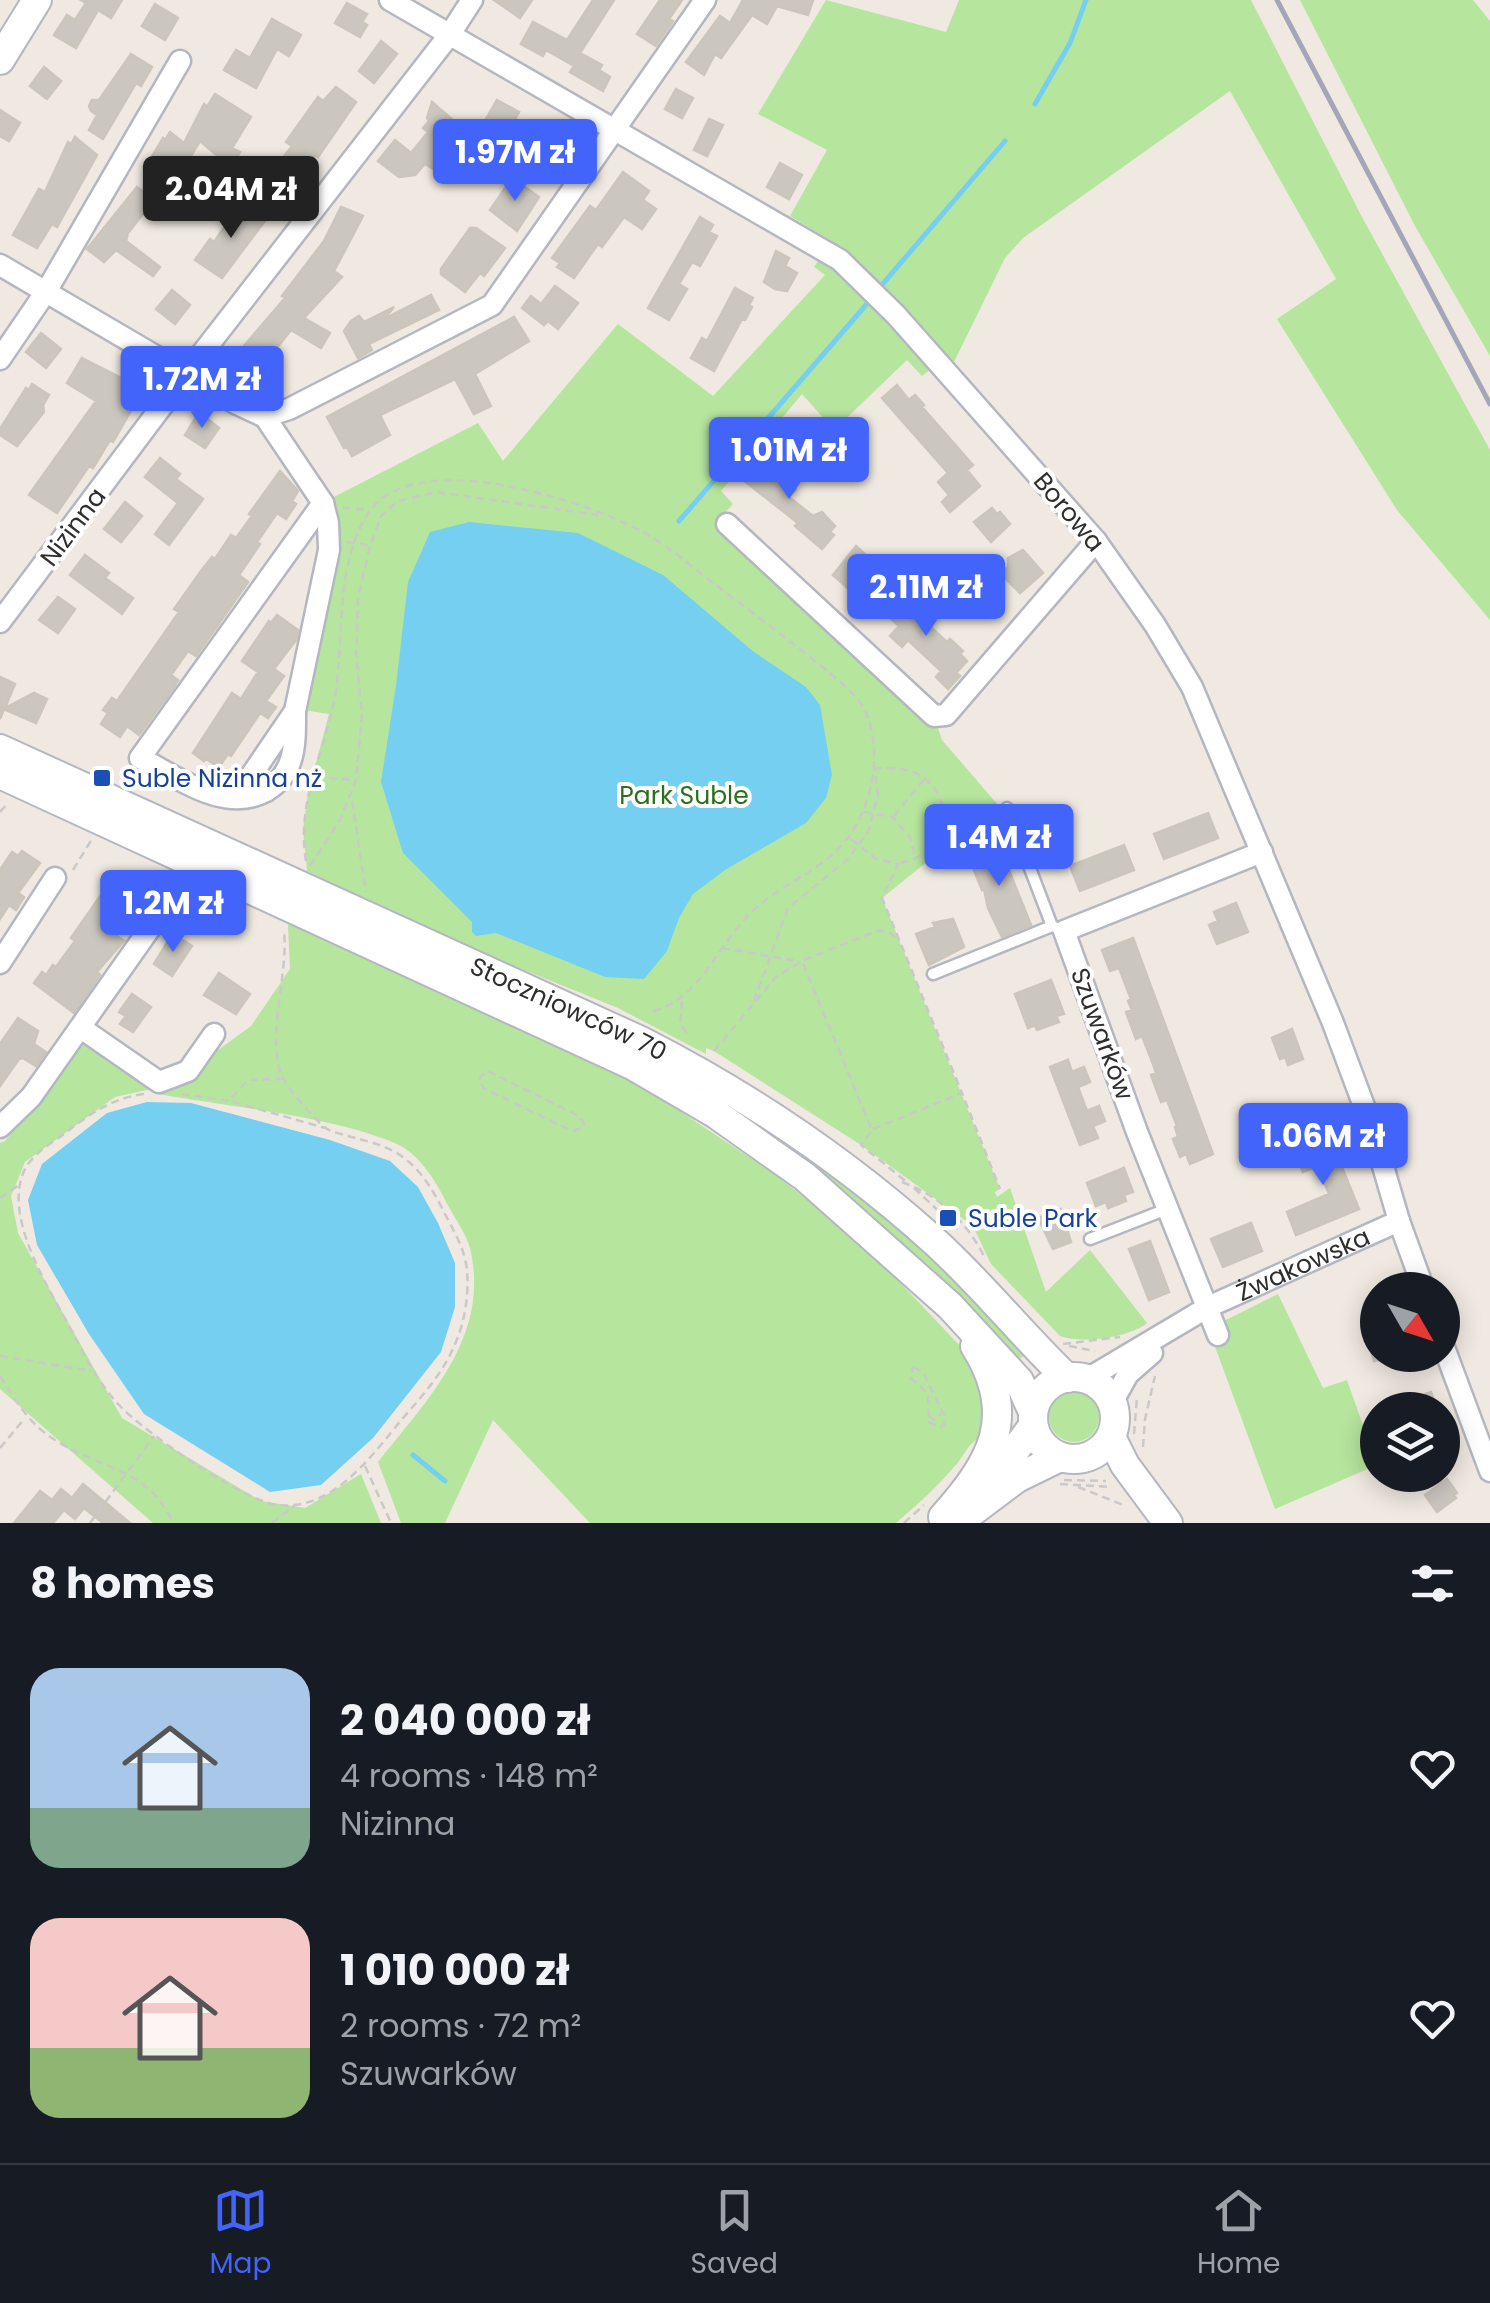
<!DOCTYPE html>
<meta charset="utf-8">
<style>
:root{--surface:#171b24;--page:#20242c;--text:#f1f3f6;--muted:#9ea1a6;--line:#363941;--accent:#4264fb}
body{margin:0;font-family:Poppins,sans-serif;background:var(--page);color:var(--text);height:100vh;display:flex;flex-direction:column;font-size:38px;white-space:nowrap}
*{box-sizing:border-box;margin:0}
p{font-size:32px;color:var(--muted)}
.icon{flex:none;width:55px;height:55px;fill:none;stroke:currentColor;stroke-width:2;stroke-linecap:round;stroke-linejoin:round}
.map{position:relative;height:1523px;overflow:hidden}
.side{display:flex;flex-direction:column;background:var(--surface);flex:1}
.side>*{flex:none}
.needle{width:65px;rotate:129deg}
.buttons{position:absolute;left:1360px;top:1272px;display:grid;gap:20px}
.buttons a{display:grid;place-items:center;width:100px;height:100px;border-radius:50%;background:var(--surface);box-shadow:0 5px 25px #0003;font-size:50px}
.price{position:absolute;translate:-50% -85px;padding:0 22px;border-radius:10px;background:var(--accent);color:#fff;font-size:32px;line-height:65px;filter:drop-shadow(0 2px 5px #0008)}
.price::after{content:'';position:absolute;left:50%;top:60px;width:30px;height:22px;margin-left:-15px;background:inherit;clip-path:polygon(0 0,100% 0,50% 100%)}
.price.selected{background:#222;color:#fff}
ul{padding:0;list-style:none}
li{display:flex;align-items:center;gap:30px;height:250px;padding:0 30px}
li span{display:grid;place-items:center;flex:none;width:280px;height:200px;border-radius:30px;color:#555}
li>.icon{margin-inline-start:auto}
span .icon{width:120px;height:120px;fill:#fffc;stroke-width:1}
li b{font-size:42px}
h2{display:flex;justify-content:space-between;align-items:center;height:120px;padding:0 30px;font-size:42px}
.dock{display:flex;justify-content:space-around;align-items:center;height:140px;border-top:2px solid var(--line);background:var(--surface);font-size:28px;color:var(--muted)}
.dock a{display:grid;justify-items:center;gap:5px}
.dock .selected{color:var(--accent)}
.map>svg:first-child{display:block}
</style>
<div class="map">
<svg width="1490" height="1523" viewBox="0 0 1490 1523">
<rect width="100%" height="100%" fill="#efe9e1"/>
<path fill="#b6e59e" d="M826,0L946,32L959,0H1251L1362,217L1490,450V620L1397,510L1277,319L1336,279L1230,91L1023,238L1005,258L953,364L829,245L831,241L790,216L827,150L758,114Z
M1300,0H1473L1490,21V356L1415,226Z
M821,257L866,295L930,370L922,376L907,360L834,430L802,394L721,491L733,504L719,519L934,716L942,740L998,805L882,898L1000,1189L995,1192L997,1197L1010,1188L1046,1292L1090,1250L1147,1323C1129,1338 1081,1344 1060,1336L991,1264L973,1226L861,1145L714,1051L706,1048V1054L618,1008L450,940L307,871L303,830L308,793L329,714L303,710L339,561L330,499L478,423L503,461L618,324L713,396L825,275L814,267Z
M292,918L676,1099L672,1106L773,1173L838,1224L868,1249L964,1350L978,1374L984,1402L980,1438C966,1445 965,1456 954,1467C936,1488 917,1505 896,1523H590L493,1420L445,1523H401L378,1462C428,1399 491,1336 470,1248C466,1234 456,1220 449,1207C437,1184 422,1156 397,1144C332,1116 230,1107 158,1094L251,1026L290,969L288,926Z
M87,1040L156,1088L115,1097L25,1162L11,1196L18,1233L122,1418L261,1501L305,1508L361,1474L381,1523H153L0,1389V1143L5,1141Z
M702,1083L823,1164L950,1270L1028,1351L1018,1361L942,1278L873,1219L697,1091Z
M1278,1294L1323,1388L1347,1380L1377,1465L1275,1509L1214,1344L1220,1323Z
M1049 1417a25 25 0 1 1 50 0a25 25 0 1 1-50 0Z"/>
<path fill="#75cff0" d="M469,522L578,533L663,575L754,652L806,687L820,705L832,775L826,798L806,823L725,870L693,894L679,918L667,951L644,979L605,977L496,933L476,936L472,932V922L403,853L381,782L396,686L408,582L430,532Z
M147,1102L191,1103L330,1140L390,1161L418,1187L438,1223L455,1263V1307L441,1352L373,1438L321,1485L270,1492L144,1414L89,1334L37,1245L28,1200L42,1164L107,1113Z"/>
<g fill="none" stroke-linecap="round" stroke-linejoin="round">
<path stroke="#75cff0" stroke-width="5" d="M1035,104L1070,43L1086,0
M881,286L1005,141
M679,521L866,305
M413,1455L445,1481"/>
</g>
<path fill="#cbc7bf" stroke="#cbc5ba" stroke-width="2.5" d="M81,0H122L111,18L98,10L76,48L54,35L67,15L75,20L86,3Z
M494,0H532L520,18Z
M593,0H614L580,53L602,65L599,70L610,77L603,91L570,72L574,66L546,50L543,56L521,44L533,22L567,40Z
M660,0H682L669,19L673,21L656,46L637,34Z
M743,0H813L808,15L777,6L767,24L752,15L721,58L715,54L704,75L686,62L720,16L730,23Z
M347,3L367,14L362,22L367,25L360,37L335,23Z
M155,4L178,18L165,40L142,26Z
M272,19L301,35L289,56L277,49L256,88L224,70L236,50L250,58Z
M381,41L397,54L374,83L359,71Z
M131,54L152,67L141,86L136,83L103,139L89,130L97,115L91,111L89,106L92,100H99Z
M44,67L61,81L47,99L30,86Z
M336,87L356,102L318,157L316,155L299,177L302,179L287,199L264,182L292,146L286,142L318,97L323,101Z
M676,89L693,98L682,118L665,109Z
M215,94L251,117L232,148L240,152L231,167L200,141L175,182L151,167L155,160L151,158L163,138L165,140L170,132L184,143L204,104L207,107Z
M497,100L519,112L504,138L482,126Z
M432,102L453,120L454,131L469,142L470,147L461,160L465,163L452,180L425,164L415,175L399,177L378,161L395,140L411,153L428,132L423,128L429,121L427,118Z
M0,110L20,123L9,141L0,136Z
M709,119L723,125L707,156L694,150Z
M561,134L579,145L560,177L542,166Z
M75,137L97,155L57,227L52,224L37,248L13,235L39,189L45,192L68,142L71,144Z
M780,163L802,175L789,199L767,187Z
M623,172L649,191L643,200L656,209L642,229L624,217L602,247L598,244L574,278L557,267L560,263L552,258L590,206L596,210Z
M512,178L539,197L517,231L490,210Z
M137,187L154,200L128,233L126,241L160,267L153,276L116,250L104,262L87,249Z
M245,203L267,218L222,278L195,260L210,239L214,242L238,207L241,209Z
M341,207L363,216L334,271L342,277L304,318L330,333L321,348L291,330L261,368L266,371L253,388L225,368L285,298L282,296L324,241Z
M700,217L713,225L709,232L717,236L700,266L692,262L679,284L687,289L669,320L648,308Z
M470,228H476L505,248L484,276L480,273L465,292L441,274V269Z
M776,251L789,258L785,266L797,273L787,291L775,289L764,282Z
M555,286L578,303L558,329L548,321L544,325L522,308L531,296L541,304Z
M735,288L753,298L749,305L752,307L745,320L742,319L714,371L691,358L702,338L707,341Z
M172,290L190,305L175,324L156,309Z
M431,295L439,310L369,344L372,350L358,358L344,331L351,321L359,316L364,322L394,307L384,319Z
M514,317L529,341L475,374L491,406L474,414L455,379L380,415L390,435L352,456L347,447L344,448L327,417Z
M41,333L61,349L46,368L26,352Z
M82,358L137,386L134,391L140,395L113,442L110,440L93,468L89,466L57,513L29,495L96,401L67,383Z
M32,384L49,395L43,405L44,412L17,446L0,435V429L26,388L29,390Z
M897,385L909,400L915,395L924,405L922,407L973,465L967,470L980,486L950,512L942,502L949,495L938,482L948,473L882,398Z
M199,412L219,428L205,448L185,435Z
M160,458L180,474L176,479L203,499L169,545L155,534L178,503L145,477Z
M767,459L796,489L789,497L813,516L822,512L835,526L830,532L834,535L822,549L795,526L798,523L742,479L758,461L762,464Z
M280,471L298,491L292,501L296,504L286,519L277,513L257,542L260,544L239,575L248,582L196,656L188,651L171,675L178,680L174,687L139,735L127,726L120,737L101,724L108,713L103,710L112,698L117,701L179,612L174,609L201,571L212,557L215,559L231,535L236,538L252,516L249,514Z
M125,502L142,516L121,542L104,529Z
M992,508L997,514L1000,512L1010,524L991,542L974,522Z
M856,546L868,557L876,576L873,579L879,584L867,597L855,587L851,591L833,575Z
M1023,550L1043,573L1020,593L1000,573L1008,567V558Z
M85,555L109,573L105,578L133,598L122,614L70,575Z
M903,595L912,604L915,600L931,614L924,621L947,642L950,639L963,651L960,654L967,661L956,673L960,676L948,689L936,677L941,671L908,640L902,647L890,636L899,626L885,613Z
M58,597L75,609L58,633L39,620Z
M277,615L298,630L296,640L274,669L284,676L266,701L276,707L268,718L260,713L231,756L228,754L219,767L206,759L204,761L193,753L232,693L241,699L258,672L242,661L269,621L271,623Z
M0,677L15,684L5,708L34,693L47,699L36,723L4,709L0,719Z
M1208,813L1218,838L1164,859L1154,834Z
M997,841L1031,925L1002,937L988,908L984,889L982,890L967,853Z
M1124,845L1134,870L1080,891L1070,866Z
M22,851L40,863L18,893L24,897L16,910L9,905L0,919V870L12,852L18,856Z
M116,889L139,905L117,936L124,941L97,972L100,975L74,1013L34,983L42,972L46,975L53,965L56,967L75,941L71,938L103,892L110,897Z
M1236,903L1248,932L1217,944L1209,925L1218,921L1214,912Z
M953,919L964,947L929,965L916,934L935,927L933,923Z
M176,936L192,946L172,976L154,964L170,938L174,940Z
M1133,938L1213,1154L1190,1164L1186,1154L1180,1157L1173,1139L1178,1137L1175,1127L1177,1126L1167,1100L1161,1102L1151,1075L1156,1073L1153,1064L1142,1036L1136,1039L1126,1012L1132,1010L1128,1001L1131,999L1119,968L1110,971L1102,950Z
M219,973L250,994L236,1014L204,995Z
M1051,980L1064,1014L1056,1016L1059,1022L1037,1030L1035,1025L1028,1028L1015,994Z
M132,994L151,1007L133,1032L120,1024L126,1016L119,1012Z
M18,1018L38,1031L34,1044L46,1052L36,1066L23,1058L19,1059L0,1086V1044Z
M1292,1029L1303,1059L1288,1065L1285,1057L1280,1059L1272,1038Z
M1068,1060L1072,1072L1084,1067L1090,1082L1078,1087L1087,1111L1099,1106L1105,1121L1093,1126L1098,1138L1080,1145L1050,1067Z
M1305,1138L1312,1141L1321,1138L1327,1154L1335,1150L1359,1209L1296,1235L1287,1212L1329,1194L1317,1166L1303,1172L1293,1149L1302,1145Z
M1124,1168L1133,1192L1124,1195L1126,1201L1108,1208L1106,1202L1096,1206L1087,1183Z
M1061,1209L1071,1242L1053,1249L1038,1218Z
M1251,1223L1262,1251L1223,1267L1211,1239Z
M1150,1241L1169,1292L1149,1300L1129,1249Z
M1378,1317V1360L1374,1361L1363,1322Z
M1431,1392L1437,1410H1411L1407,1400Z
M1447,1479L1457,1493L1454,1495L1456,1498L1437,1512L1425,1495Z
M83,1484L130,1523H103L84,1508L75,1519L64,1510L53,1523H14L40,1491L52,1500L61,1489L72,1498Z"/>
<g fill="none" stroke-linecap="round" stroke-linejoin="round">
<g stroke="#b4b7c1" stroke-width="15">
<path id="lane" d="M1007,808L1052,926L1064,931
M933,974L1052,926
M1090,1239L1167,1209"/>
</g>
<g stroke="#b4b7c1" stroke-width="25">
<g id="street">
<path d="M390,0L840,260L896,315L1096,541L1155,625L1192,687L1333,1023L1371,1125L1399,1221L1424,1290"/>
<path d="M0,265L237,404L265,417L289,409L492,305L705,0"/>
<path d="M0,359L47,290L180,61"/>
<path d="M727,524L934,716L946,715L1096,541"/>
<path d="M0,622L186,374L450,34L472,0"/>
<path d="M250,777L266,791C224,814 178,777 140,758L323,503L265,417"/>
<path d="M244,786L295,711L329,550L328,523L323,503"/>
<path d="M266,791C296,773 295,744 295,713"/>
<path d="M0,963L55,878"/>
<path d="M81,1028L159,1082L188,1071L214,1034"/>
<path d="M0,1127L31,1097L165,907"/>
<path d="M1218,1335L1137,1132L1064,931L1262,852"/>
<path d="M1442,1342L1490,1471"/>
<path id="s1" d="M1087,1379L1208,1307L1399,1221"/>
<path d="M1112,1403L1128,1374L1152,1353"/>
</g>
</g>
<g stroke="#b4b7c1" stroke-width="32">
<g id="secondary">
<path d="M0,60L37,0"/>
<path id="s2" d="M0,749L641,1041C747,1095 844,1160 933,1240C981,1283 1021,1334 1067,1378"/>
<path d="M0,774L632,1065L716,1114L805,1177L950,1306L1019,1381L1033,1412"/>
<circle cx="1074" cy="1418" r="41"/>
<path d="M1111,1437L1125,1465L1168,1523"/>
<path d="M981,1484L1010,1457L1033,1426"/>
<path d="M943,1517C992,1462 1019,1416 975,1346"/>
<path d="M957,1523L1017,1478L1060,1457"/>
</g>
</g>
<path stroke="#c9c9c9" stroke-width="2.5" stroke-dasharray="8 5" stroke-linecap="butt" d="M343,508L370,509
M347,542L368,545
M874,768C887,769 901,767 913,772C960,791 947,856 900,863
M303,776L355,780
M352,801L366,892
M0,812L7,804
M864,812L893,817L911,839L915,857
M894,816L924,779
M851,839L876,859L898,864L882,898L962,1093
M306,861C295,797 330,744 337,683C343,628 337,560 369,512C416,444 592,502 648,535C674,550 697,571 721,589C758,617 794,644 830,673C843,685 859,696 866,713C884,755 871,817 838,849C811,876 772,889 746,918C714,952 698,1001 650,1012
M310,866L340,820L356,781L362,716L356,653L358,599L370,546L381,516L398,501L437,492L598,515
M73,870L92,839
M722,948L797,961
M804,960L877,931H887L898,939
M682,1001L680,1024L689,1036
M754,1001L788,908L848,859L868,832L878,795L874,763
M714,1051L776,977L802,961L872,1130L861,1145L908,1183
M488,1071L579,1116L584,1123L582,1128L572,1131L483,1088L480,1077Z
M144,1094C112,1098 88,1115 64,1134C50,1144 33,1154 25,1169C0,1219 55,1297 78,1343C89,1365 102,1387 119,1405C143,1431 244,1502 278,1505C334,1511 372,1455 403,1418C423,1395 443,1373 455,1344C465,1322 469,1294 467,1270C465,1250 455,1233 445,1214C434,1192 422,1170 400,1155C379,1141 352,1139 329,1130C320,1126 290,1091 284,1080C264,1047 289,972 284,931
M182,1094L230,1101L325,1128
M232,1098L248,1080L281,1079
M873,1129L962,1093L1000,1189
M902,1182C940,1196 967,1222 985,1258
M914,1188L960,1231
M0,1198L19,1185
M1063,1344L1120,1337
M1069,1346L1095,1351
M0,1356L92,1371
M913,1367L923,1372L944,1415V1425L940,1427L929,1422L928,1394L911,1378Z
M0,1376C16,1401 29,1424 55,1440C100,1469 150,1469 173,1523
M929,1416L934,1420L941,1414
M1134,1434L1137,1397
M1143,1447L1145,1419L1155,1376
M0,1448L25,1418
M365,1466L391,1523
M1064,1480L1106,1481
M1060,1484L1112,1487
M1078,1487L1126,1506
M90,1523L154,1436
M272,1523L295,1505
M904,1523L924,1505"/>
<use href="#lane" stroke="#fff" stroke-width="10"/>
<use href="#street" stroke="#fff" stroke-width="20"/>
<use href="#secondary" stroke="#fff" stroke-width="28"/>
<path stroke="#a3a6b8" stroke-width="5" d="M1277,0L1490,404"/>
</g>
<g fill="#1a4fb4" stroke="#fff" stroke-width="4">
<rect x="92" y="768" width="20" height="20" rx="5"/>
<rect x="938" y="1208" width="20" height="20" rx="5"/>
</g>
<g text-anchor="middle" dominant-baseline="central" stroke-width="8" stroke-linejoin="round" paint-order="stroke">
<g font-size="25" fill="#2e2e2e" stroke="#fff">
<text transform="translate(1069 512) rotate(50)">Borowa</text>
<text transform="translate(73 527) rotate(-53)">Nizinna</text>
<text stroke="none"><textPath href="#s2" startOffset="625">Stoczniowców 70</textPath></text>
<text transform="translate(1102 1034) rotate(70)">Szuwarków</text>
<text stroke="none"><textPath href="#s1" startOffset="245">Żwakowska</textPath></text>
</g>
<g font-size="25" fill="#164399" stroke="#fff" text-anchor="start">
<text x="122" y="778">Suble Nizinna nż</text>
<text x="968" y="1218">Suble Park</text>
</g>
<g font-size="25" fill="#2c6e1b" stroke="#fff">
<text x="684" y="795">Park Suble</text>
</g>
</g>
</svg>
<div class="buttons">
<a><svg class="needle" viewBox="-14 -14 28 28"><path d="M0-13l5 13h-10z" fill="#e53935"/><path d="M0 13l5-13h-10z" fill="#9ea1a6"/></svg></a>
<a><svg class="icon" aria-label="layers" viewBox="0 0 24 24"><path d="M12 4l9 5-9 5-9-5zM3 14l9 5 9-5"/></svg></a>
</div>
<b class="price" style="left:515px;top:204px">1.97M zł</b>
<b class="price selected" style="left:231px;top:241px">2.04M zł</b>
<b class="price" style="left:202px;top:431px">1.72M zł</b>
<b class="price" style="left:789px;top:502px">1.01M zł</b>
<b class="price" style="left:926px;top:639px">2.11M zł</b>
<b class="price" style="left:999px;top:889px">1.4M zł</b>
<b class="price" style="left:173px;top:955px">1.2M zł</b>
<b class="price" style="left:1323px;top:1188px">1.06M zł</b>
</div>
<section class="side">
<h2>8 homes<svg class="icon" aria-label="filters" viewBox="0 0 24 24"><path d="M4 7h16M4 17h16"/><circle cx="9" cy="7" r="2"/><circle cx="15" cy="17" r="2"/></svg></h2>
<ul>
<li><span style="background:linear-gradient(#a9c7e8 70%,#7fa58c 0)"><svg class="icon" aria-label="home" viewBox="0 0 24 24"><path d="M3 11l9-7 9 7M6 9v11h12V9"/></svg></span><div><b>2 040 000 zł</b><p>4 rooms · 148 m²</p><p>Nizinna</p></div><svg class="icon" aria-label="heart" viewBox="0 0 24 24"><path d="M12 20l-8-8c-3-5 5-10 8-4 3-6 11-1 8 4z"/></svg></li>
<li><span style="background:linear-gradient(#f6c9c9 65%,#8fb573 0)"><svg class="icon" aria-label="home" viewBox="0 0 24 24"><path d="M3 11l9-7 9 7M6 9v11h12V9"/></svg></span><div><b>1 010 000 zł</b><p>2 rooms · 72 m²</p><p>Szuwarków</p></div><svg class="icon" aria-label="heart" viewBox="0 0 24 24"><path d="M12 20l-8-8c-3-5 5-10 8-4 3-6 11-1 8 4z"/></svg></li>
</ul>
</section>
<nav class="dock">
<a class="selected"><svg class="icon" aria-label="map" viewBox="0 0 24 24"><path d="M3 6l6-2 6 2 6-2v14l-6 2-6-2-6 2zM9 4v14M15 6v14"/></svg>Map</a>
<a><svg class="icon" aria-label="saved" viewBox="0 0 24 24"><path d="M7 4h10v16l-5-4-5 4z"/></svg>Saved</a>
<a><svg class="icon" aria-label="home" viewBox="0 0 24 24"><path d="M3 11l9-7 9 7M6 9v11h12V9"/></svg>Home</a>
</nav>
